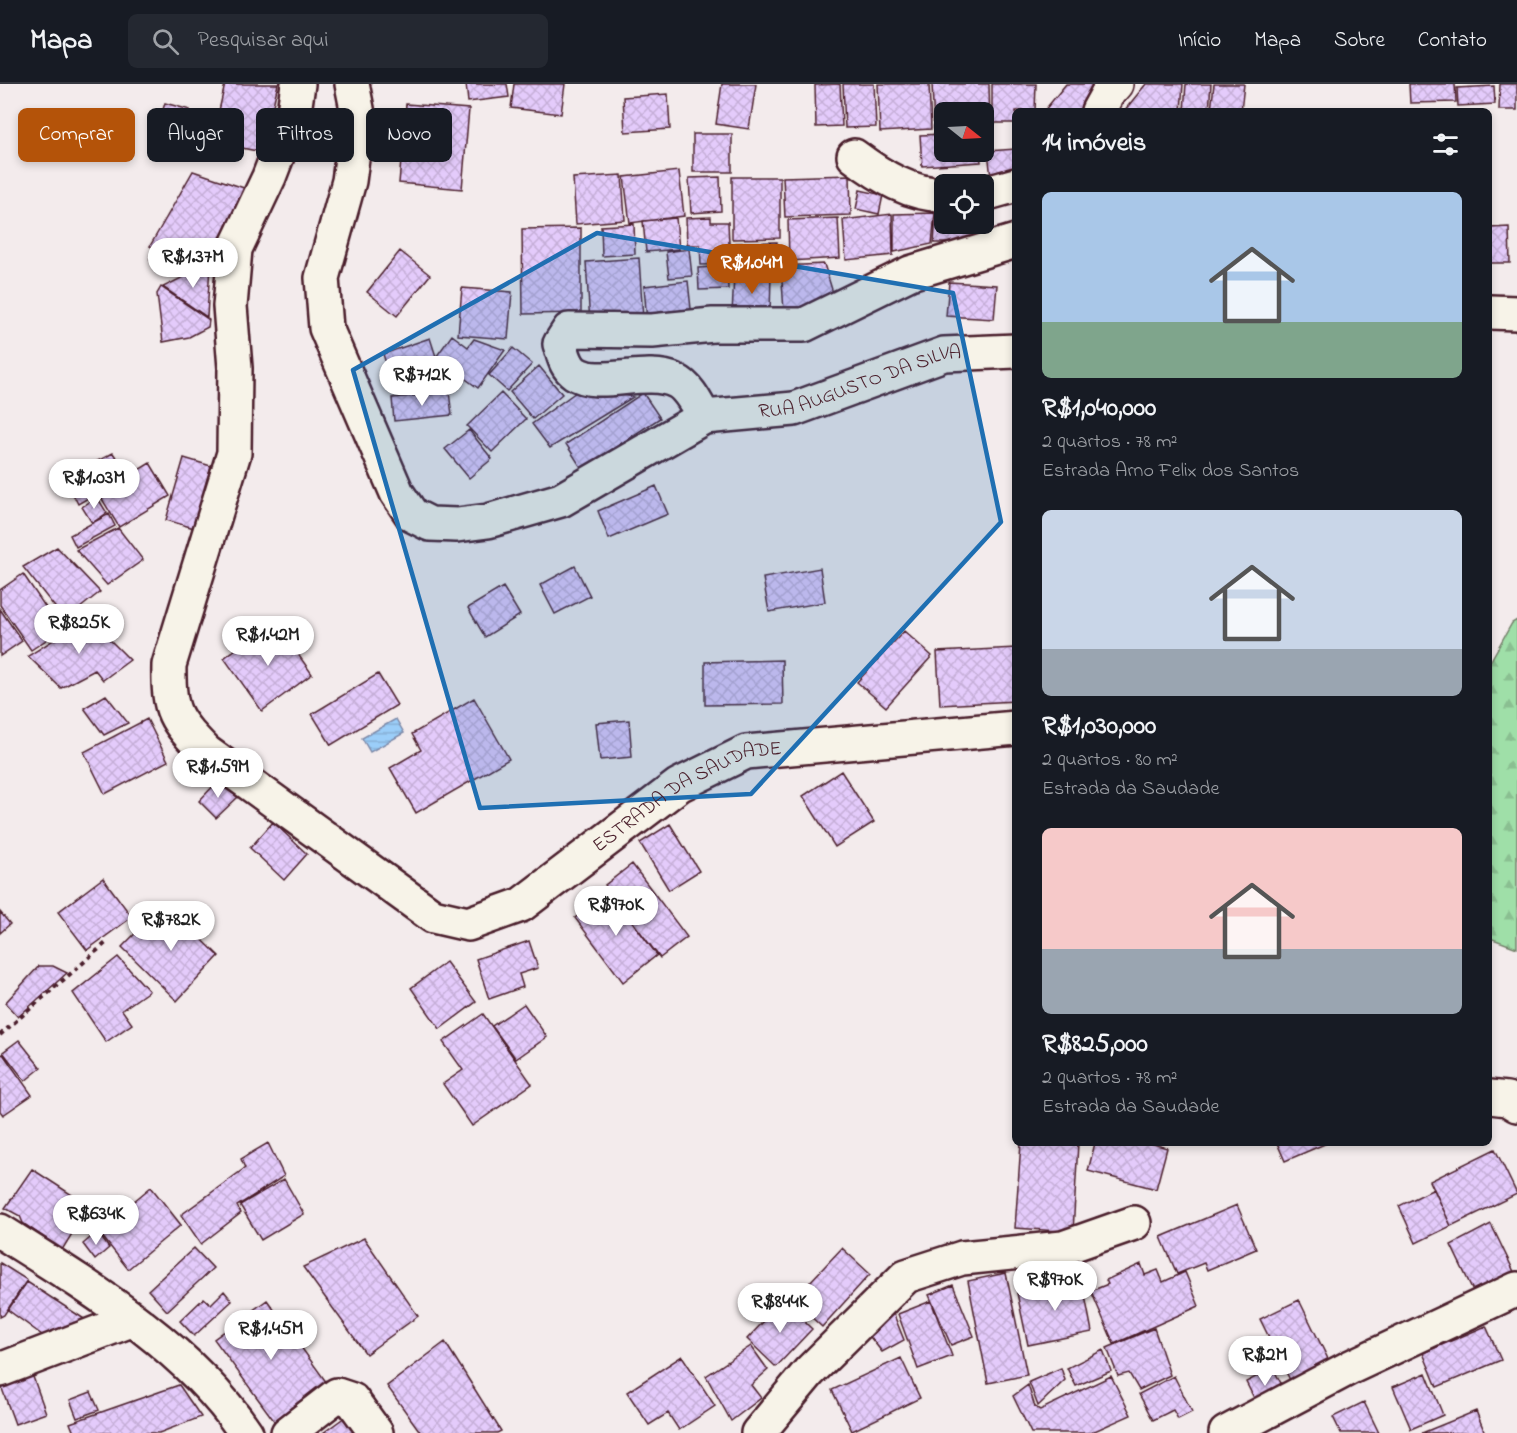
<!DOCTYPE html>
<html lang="pt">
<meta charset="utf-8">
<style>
:root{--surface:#171b24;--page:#242831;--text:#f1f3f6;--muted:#9ea1a6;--line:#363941;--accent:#b45309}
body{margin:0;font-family:"Indie Flower",sans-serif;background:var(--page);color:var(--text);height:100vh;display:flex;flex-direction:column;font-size:22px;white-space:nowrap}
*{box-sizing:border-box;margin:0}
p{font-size:20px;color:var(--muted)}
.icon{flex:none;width:33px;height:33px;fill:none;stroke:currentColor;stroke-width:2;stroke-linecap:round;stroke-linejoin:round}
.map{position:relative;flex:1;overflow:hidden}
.side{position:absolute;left:1012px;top:24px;width:480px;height:1038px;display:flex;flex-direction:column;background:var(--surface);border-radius:9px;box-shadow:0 3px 9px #0003}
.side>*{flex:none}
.guide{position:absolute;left:18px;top:24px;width:570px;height:54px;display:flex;gap:12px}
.needle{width:39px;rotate:108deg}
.buttons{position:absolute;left:934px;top:18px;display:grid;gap:12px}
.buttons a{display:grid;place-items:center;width:60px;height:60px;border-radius:9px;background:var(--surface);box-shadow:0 3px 9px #0003;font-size:30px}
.price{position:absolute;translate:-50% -51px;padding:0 14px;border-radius:21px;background:#fff;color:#222;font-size:20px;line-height:39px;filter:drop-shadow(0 2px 3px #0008)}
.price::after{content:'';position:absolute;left:50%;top:36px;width:18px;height:14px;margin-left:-9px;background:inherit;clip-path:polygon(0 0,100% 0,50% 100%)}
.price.current{background:var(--accent);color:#fff}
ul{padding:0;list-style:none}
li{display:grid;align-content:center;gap:12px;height:318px;padding:0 30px}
li span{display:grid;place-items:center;height:186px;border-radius:9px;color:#555}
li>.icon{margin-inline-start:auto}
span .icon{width:108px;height:108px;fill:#fffc;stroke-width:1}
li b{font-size:26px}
h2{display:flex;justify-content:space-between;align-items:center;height:72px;padding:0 30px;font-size:26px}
.chip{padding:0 21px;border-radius:9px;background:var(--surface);box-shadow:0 3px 9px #0003;font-size:21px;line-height:54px}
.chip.current{background:var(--accent);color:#fff}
header{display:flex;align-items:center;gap:36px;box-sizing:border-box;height:84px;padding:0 30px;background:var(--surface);border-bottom:2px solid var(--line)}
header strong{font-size:28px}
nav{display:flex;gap:33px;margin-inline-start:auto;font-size:21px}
.search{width:420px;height:54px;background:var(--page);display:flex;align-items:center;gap:15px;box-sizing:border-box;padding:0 21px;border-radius:9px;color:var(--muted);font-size:22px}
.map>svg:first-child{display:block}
</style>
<header>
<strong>Mapa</strong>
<div class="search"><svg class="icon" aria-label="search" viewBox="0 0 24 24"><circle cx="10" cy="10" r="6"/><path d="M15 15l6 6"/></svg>Pesquisar aqui</div>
<nav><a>Início</a><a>Mapa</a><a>Sobre</a><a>Contato</a></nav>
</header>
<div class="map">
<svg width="1517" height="1349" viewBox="0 0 1517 1349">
<defs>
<pattern id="forest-firs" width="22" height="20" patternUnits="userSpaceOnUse" patternTransform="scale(1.5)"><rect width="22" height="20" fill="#9fdfa8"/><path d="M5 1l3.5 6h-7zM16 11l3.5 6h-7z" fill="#8abf91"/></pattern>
<pattern id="water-rules" width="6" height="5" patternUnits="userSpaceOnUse" patternTransform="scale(1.5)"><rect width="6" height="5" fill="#9bcef9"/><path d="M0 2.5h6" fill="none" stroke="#87b0d6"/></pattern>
<pattern id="building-cross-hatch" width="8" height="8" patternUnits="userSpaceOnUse" patternTransform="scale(1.5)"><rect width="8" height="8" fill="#e4cbfb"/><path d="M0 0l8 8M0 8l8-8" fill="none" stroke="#c5aed7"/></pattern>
</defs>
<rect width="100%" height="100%" fill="#f3ebec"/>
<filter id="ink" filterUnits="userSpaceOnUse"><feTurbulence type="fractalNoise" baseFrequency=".0167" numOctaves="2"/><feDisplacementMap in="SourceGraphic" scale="12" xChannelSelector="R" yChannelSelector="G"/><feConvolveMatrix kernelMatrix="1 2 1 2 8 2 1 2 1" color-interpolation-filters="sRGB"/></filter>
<g filter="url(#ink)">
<path fill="url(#forest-firs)" stroke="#747f6a" stroke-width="1.5" d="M1517,536V864L1490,854V578L1512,539Z"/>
<path fill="url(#water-rules)" stroke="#7b88a7" stroke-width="1.5" d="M396,635L404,649L370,668L362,654Z"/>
<path fill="url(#building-cross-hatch)" stroke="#4a1f2b" stroke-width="1.5" d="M225,0H278L262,68L212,58Z
M466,0H507L509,13L468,18Z
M514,0H565L561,30L511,24Z
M722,0H756L749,45L716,40Z
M840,0L842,42L816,43L815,1Z
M843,0H874L876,43L845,44Z
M878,0H929L931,45L880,48Z
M932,0H989L990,43H984V28H945V45H934Z
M992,0H1036L1035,27H1016V39H992Z
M1066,0H1104L1087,27H1044Z
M1146,0H1183L1181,27H1124Z
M1186,0H1211L1209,27H1184Z
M1214,0H1244L1241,27H1211Z
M1409,0H1455L1456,18L1410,19Z
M1500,0H1517V26H1499Z
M1494,2L1495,20L1458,22L1457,4Z
M668,10L670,45L625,48L623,13Z
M165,19L190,26L179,63L154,56Z
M406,20L469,25L462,105L399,99Z
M693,50H732V88H693Z
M945,50V68H980L981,78L922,82L920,51Z
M1016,65V91L991,94L988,67Z
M193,87L244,104L230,137L206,179L179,174L150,176L155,164L150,162Z
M679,87L684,132L630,139L624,93Z
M622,91L625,136L576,140L573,94Z
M850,91L851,131L785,133L783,93Z
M720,93L721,127L691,129L689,94Z
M732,93H780V154L732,155Z
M860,106L883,111L879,130L856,125Z
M935,129L932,160L894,168V130Z
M892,130L893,171L846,176L843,136Z
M936,131L945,132V140H983L968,159H934Z
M711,133V138H728L730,180L701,181L700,161H687L686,134Z
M676,134L679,165L646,168L643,137Z
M838,134L840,174L789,177L788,136Z
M634,140L635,170L602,172L601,142Z
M1509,143L1510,179H1490V144Z
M581,144V229L523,230L522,145Z
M777,158L778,189L737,190L736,159Z
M689,165L692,192L669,194L666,168Z
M400,167L430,191L397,232L367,208Z
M639,174L643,235L590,239L586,178Z
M210,180L207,233L163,203Z
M824,180L834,212L784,228L781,182Z
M727,182L728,205L699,206L698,184Z
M734,191H771L770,231L732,230Z
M688,197L692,234L647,238L644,202Z
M949,198L997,201L994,235L946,232Z
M161,203L209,236L208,243L189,253L163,258L157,210Z
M462,204L512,208L508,255L458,251Z
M452,251L468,263L474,255L505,266L478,304L436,273Z
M430,254L442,291L394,306L383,270Z
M513,264L532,280L507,307L489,291Z
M539,282L562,310L533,335L510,308Z
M583,303L633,313L550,364L532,340Z
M449,308L452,331L394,337L392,314Z
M501,309L526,335L492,368L467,342Z
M643,309L660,334L582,385L566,360Z
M469,346L492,375L469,394L445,365Z
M113,369L128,391L78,420L65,394Z
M184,374L211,382L194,444L166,436Z
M150,379L170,412L119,443L99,410Z
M656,402L668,430L609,455L598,427Z
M97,413L107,429L92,439L82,423Z
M109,430L115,442L76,463L70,451Z
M118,444L143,476L107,501L76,466Z
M57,463L100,508L65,536L23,483Z
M575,482L590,512L555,530L540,501Z
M820,484L825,518L769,528L763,494Z
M23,490L61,546L31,566L0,521V506Z
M503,503L520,531L485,553L468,524Z
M0,525L22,557L0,572Z
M88,534L130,576L103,596L95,586L61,604L28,572Z
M267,542L276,554L283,549L312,590L262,627L224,574Z
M904,547L932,572L886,623L857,598Z
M1016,564V617L940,621L937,568Z
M782,576L783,620L705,621V578Z
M378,590L397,621L331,661L312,630Z
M106,611L128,639L104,651L84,624Z
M474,614L509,675L416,729L390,684L421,666L412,650Z
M147,635L168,677L105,710L84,668Z
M629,636L632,673L600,676L596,639Z
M841,687L874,738L835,763L803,712Z
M220,695L238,713L216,734L199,717Z
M273,738L307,770L284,796L250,764Z
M670,740L699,787L669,806L640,759Z
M632,780L687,853L660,874L605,801Z
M103,794L132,833L87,866L58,828Z
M610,808L657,871L623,898L575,834Z
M165,819L219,872L177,917L122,863Z
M0,828L10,840L0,849Z
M529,857L538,884L519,890L523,903L489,915L476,875Z
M118,873L149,907L122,926L132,940L106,958L73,909Z
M446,878L476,918L440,945L411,904Z
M39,882H53L67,889L18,933L5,919Z
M524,920L547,953L516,975L492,942Z
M483,930L532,1000L472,1042L443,1000L463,986L443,958Z
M19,956L41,984L25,997L3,968Z
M3,970L32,1011L3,1031L0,1027V972Z
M268,1059L284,1092L237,1122L241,1129L201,1160L181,1131L245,1084L241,1075Z
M1021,1059H1078L1073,1148L1015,1144Z
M1095,1059H1150L1167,1064L1156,1105L1088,1087Z
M1277,1059H1327L1285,1077Z
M1495,1065L1517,1110L1451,1142L1430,1097Z
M32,1085L89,1122L62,1166L23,1139L20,1132L5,1124Z
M284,1095L304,1130L261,1156L240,1121Z
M151,1103L181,1141L128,1185L98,1147Z
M1434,1105L1451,1142L1416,1159L1399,1122Z
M1237,1121L1256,1165L1207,1186L1204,1179L1177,1190L1161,1153Z
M1491,1140L1517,1194L1477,1215L1451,1161Z
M97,1148L109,1164L95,1176L83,1160Z
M364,1154L418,1232L366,1270L303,1183Z
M194,1164L213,1184L167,1227L148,1206Z
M842,1164L870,1190L822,1243L793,1216Z
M0,1179L27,1196L4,1231L0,1233Z
M1141,1180L1145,1191L1158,1186L1163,1198L1185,1188L1199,1222L1114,1260L1091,1207L1108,1200L1106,1196Z
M1006,1189L1027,1291L988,1299L968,1197Z
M1082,1196L1092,1248L1028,1261L1017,1209Z
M27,1198L92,1240L53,1259L8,1226Z
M953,1201L974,1252L951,1261L929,1211Z
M224,1207L232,1217L194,1252L180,1237L204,1214L211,1220Z
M267,1216L327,1299L275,1338L214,1255Z
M1299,1216L1329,1277L1290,1296L1260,1235Z
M783,1217L812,1245L776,1283L747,1255Z
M931,1217L952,1272L918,1285L898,1230Z
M888,1228L894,1231L904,1256L882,1268L867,1249Z
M1486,1242L1501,1276L1437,1303L1423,1269Z
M1154,1244L1170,1291L1139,1306L1129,1289L1118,1292L1107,1264Z
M445,1258L501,1347L497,1349H421L387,1302Z
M751,1262L768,1286L751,1301L761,1314L731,1337L706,1292Z
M1103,1266L1111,1287L1076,1302L1067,1284Z
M682,1272L715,1322L679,1346L668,1329L649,1341L627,1308Z
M901,1274L920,1314L852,1347L832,1306Z
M1061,1284L1065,1296L1038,1322L1029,1298Z
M1273,1284L1285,1307L1258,1322L1246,1298Z
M1426,1289L1443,1331L1411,1345L1393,1303Z
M32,1290L46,1329L15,1340L1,1302Z
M1111,1292L1131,1331L1090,1349H1031L1013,1312L1028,1301L1035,1323L1040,1326Z
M1174,1292L1192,1328L1178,1335L1173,1326L1153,1336L1139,1310Z
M179,1301L201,1333L159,1349H74L70,1339Z
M91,1308L99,1326L77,1334L70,1316Z
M1364,1318L1379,1349H1341L1333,1333Z
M1476,1327L1485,1349H1422Z
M345,1333L358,1349H323Z"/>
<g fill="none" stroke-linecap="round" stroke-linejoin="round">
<g stroke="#4a1f2b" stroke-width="38">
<g id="minor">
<path id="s1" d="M298,0L294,28L269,93L235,165L230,222L235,284L234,369L169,581C168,628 174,635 206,668L433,832L468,840L521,821L679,701L746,668L1016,644"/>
<path id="s2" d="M352,0L358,30L349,97L322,194L326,244L397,409L412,431L430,440L457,441L488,437L561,416L704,333L794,325L944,270L1016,267"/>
<path d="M1098,27L1108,9L1116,0"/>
<path d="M854,72C882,93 909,110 945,111"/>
<path d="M984,110L1016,101"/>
<path d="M1490,228L1517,229"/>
<path d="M704,333C697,321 689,303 676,297C645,283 599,305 575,289C565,282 564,271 560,260L569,246L652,247L713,241H804L910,189L1016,157"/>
<path d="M1490,1013L1507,1015L1517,1021"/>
<path d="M0,1147C87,1202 188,1262 246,1349"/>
<path d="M0,1286L131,1236"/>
<path d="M288,1349L337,1311L352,1316L376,1349"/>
<path d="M758,1349L809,1288L906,1192L962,1174L1063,1164L1134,1139"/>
<path d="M1226,1349L1351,1283L1517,1205"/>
</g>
</g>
<path stroke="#4a1f2b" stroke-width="4" stroke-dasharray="4.5 4.5" stroke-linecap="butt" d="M0,951L107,858"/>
<use href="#minor" stroke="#f7f3e8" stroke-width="33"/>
</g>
</g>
<path fill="#1f6fb2" fill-opacity="0.2" stroke="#1f6fb2" stroke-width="4.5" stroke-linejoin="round" d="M597,149L953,209L1001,438L751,710L480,724L353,286Z"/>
<g text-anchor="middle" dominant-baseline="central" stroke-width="6" stroke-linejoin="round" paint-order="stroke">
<g font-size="20" fill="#4a1f2b" stroke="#f7f3e8">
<text stroke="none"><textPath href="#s2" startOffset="936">RUA AUGUSTO DA SILVA</textPath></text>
<text stroke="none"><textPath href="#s1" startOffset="1276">ESTRADA DA SAUDADE</textPath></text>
</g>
</g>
</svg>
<div class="buttons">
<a><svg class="needle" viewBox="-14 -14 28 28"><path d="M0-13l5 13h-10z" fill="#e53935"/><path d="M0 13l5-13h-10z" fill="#9ea1a6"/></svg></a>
<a><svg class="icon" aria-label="locate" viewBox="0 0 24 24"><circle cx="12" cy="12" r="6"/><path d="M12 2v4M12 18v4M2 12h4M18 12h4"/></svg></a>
</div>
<b class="price" style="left:193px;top:205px">R$1.37M</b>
<b class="price current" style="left:752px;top:211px">R$1.04M</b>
<b class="price" style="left:422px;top:323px">R$712K</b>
<b class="price" style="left:94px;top:426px">R$1.03M</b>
<b class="price" style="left:79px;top:571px">R$825K</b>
<b class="price" style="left:268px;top:583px">R$1.42M</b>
<b class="price" style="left:218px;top:715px">R$1.59M</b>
<b class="price" style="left:616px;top:853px">R$970K</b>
<b class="price" style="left:171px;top:868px">R$782K</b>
<b class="price" style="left:96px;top:1162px">R$634K</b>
<b class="price" style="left:1055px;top:1228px">R$970K</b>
<b class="price" style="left:780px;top:1250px">R$844K</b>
<b class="price" style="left:271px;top:1277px">R$1.45M</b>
<b class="price" style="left:1265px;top:1303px">R$2M</b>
<div class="guide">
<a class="chip current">Comprar</a>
<a class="chip">Alugar</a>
<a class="chip">Filtros</a>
<a class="chip">Novo</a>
</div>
<section class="side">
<h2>14 imóveis<svg class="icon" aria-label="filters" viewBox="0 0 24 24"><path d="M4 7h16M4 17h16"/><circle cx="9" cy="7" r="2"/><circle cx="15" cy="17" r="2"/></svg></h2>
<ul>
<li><span style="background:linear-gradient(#a9c7e8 70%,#7fa58c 0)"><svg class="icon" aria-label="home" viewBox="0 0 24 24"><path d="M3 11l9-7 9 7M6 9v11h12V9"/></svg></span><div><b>R$1,040,000</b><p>2 quartos · 78 m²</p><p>Estrada Arno Felix dos Santos</p></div></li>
<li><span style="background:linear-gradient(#c9d6e8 75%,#9aa5b1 0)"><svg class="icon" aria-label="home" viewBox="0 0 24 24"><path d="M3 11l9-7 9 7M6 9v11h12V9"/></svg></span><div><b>R$1,030,000</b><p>2 quartos · 80 m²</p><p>Estrada da Saudade</p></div></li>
<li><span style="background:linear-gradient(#f6c9c9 65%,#9aa5b1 0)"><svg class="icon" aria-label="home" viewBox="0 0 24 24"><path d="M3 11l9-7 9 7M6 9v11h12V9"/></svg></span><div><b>R$825,000</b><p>2 quartos · 78 m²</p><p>Estrada da Saudade</p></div></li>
</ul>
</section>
</div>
